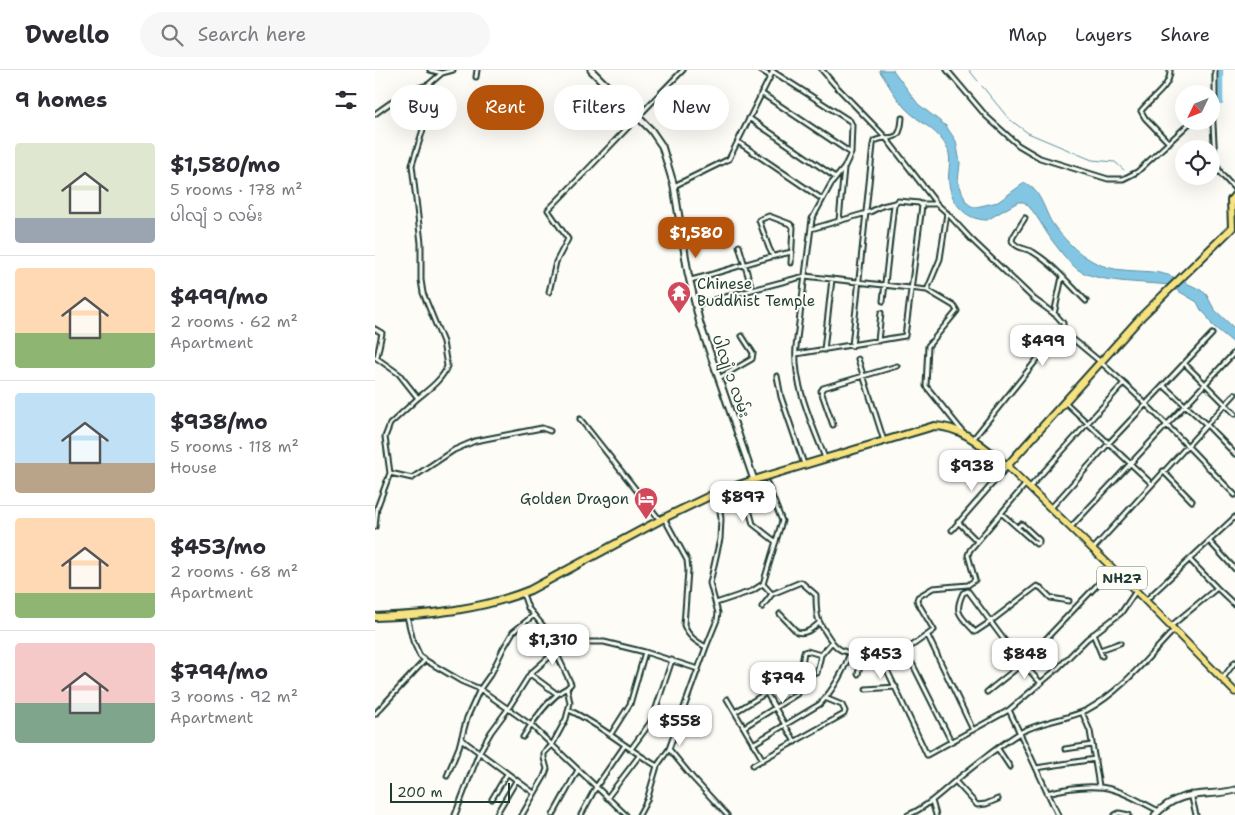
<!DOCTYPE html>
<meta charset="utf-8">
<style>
:root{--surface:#fff;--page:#f7f7f7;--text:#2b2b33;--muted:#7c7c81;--line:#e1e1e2;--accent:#b45309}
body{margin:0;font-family:"Shantell Sans","Noto Sans Myanmar",sans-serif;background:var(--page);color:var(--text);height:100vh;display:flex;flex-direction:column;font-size:19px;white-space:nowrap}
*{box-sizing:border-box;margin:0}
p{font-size:16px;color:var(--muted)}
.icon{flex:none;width:28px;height:28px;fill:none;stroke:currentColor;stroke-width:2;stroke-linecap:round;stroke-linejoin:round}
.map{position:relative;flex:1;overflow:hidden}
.drawer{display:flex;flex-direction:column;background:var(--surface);width:375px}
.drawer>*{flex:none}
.banner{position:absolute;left:15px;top:15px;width:475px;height:45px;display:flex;gap:10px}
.needle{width:32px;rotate:227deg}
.controls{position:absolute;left:800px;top:15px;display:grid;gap:10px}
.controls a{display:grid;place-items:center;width:45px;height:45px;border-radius:50%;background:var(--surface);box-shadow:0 5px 20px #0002;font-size:25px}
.scale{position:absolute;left:15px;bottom:12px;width:120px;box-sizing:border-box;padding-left:5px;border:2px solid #1f3d34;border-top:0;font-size:14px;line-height:18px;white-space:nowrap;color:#1f3d34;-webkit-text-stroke:4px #fdfcf7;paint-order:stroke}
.price{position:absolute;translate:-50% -42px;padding:0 11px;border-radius:10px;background:#fff;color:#222;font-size:16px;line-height:32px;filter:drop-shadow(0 1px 2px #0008)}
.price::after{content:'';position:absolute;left:50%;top:30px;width:15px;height:11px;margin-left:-8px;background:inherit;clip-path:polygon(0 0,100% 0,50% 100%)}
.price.selected{background:var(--accent);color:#fff}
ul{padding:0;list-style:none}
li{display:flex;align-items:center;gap:15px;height:125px;padding:0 15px}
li+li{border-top:1px solid var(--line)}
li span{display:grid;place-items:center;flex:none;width:140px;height:100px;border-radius:5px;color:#555}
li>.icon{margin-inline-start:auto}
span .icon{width:60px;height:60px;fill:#fffc;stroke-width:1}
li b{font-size:21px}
h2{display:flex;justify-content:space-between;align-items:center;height:60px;padding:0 15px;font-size:21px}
.tag{padding:0 18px;border-radius:22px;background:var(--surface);box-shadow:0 5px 20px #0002;font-size:18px;line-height:45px}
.tag.selected{background:var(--accent);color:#fff}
header{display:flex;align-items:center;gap:30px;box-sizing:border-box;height:70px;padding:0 25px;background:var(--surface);border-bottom:1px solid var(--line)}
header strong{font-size:24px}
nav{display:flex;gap:28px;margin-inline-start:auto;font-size:18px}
.search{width:350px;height:45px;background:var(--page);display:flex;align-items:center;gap:12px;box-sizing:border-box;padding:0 18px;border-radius:28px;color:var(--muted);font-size:19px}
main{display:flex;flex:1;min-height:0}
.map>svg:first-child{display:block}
</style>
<header>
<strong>Dwello</strong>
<div class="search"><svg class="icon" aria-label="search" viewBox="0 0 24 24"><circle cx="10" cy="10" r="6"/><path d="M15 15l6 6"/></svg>Search here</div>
<nav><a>Map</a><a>Layers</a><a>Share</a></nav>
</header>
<main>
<section class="drawer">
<h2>9 homes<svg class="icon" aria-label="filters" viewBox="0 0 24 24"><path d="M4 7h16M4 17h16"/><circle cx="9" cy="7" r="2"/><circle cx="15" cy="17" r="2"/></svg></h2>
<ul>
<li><span style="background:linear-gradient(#dfe7d0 75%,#9aa5b1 0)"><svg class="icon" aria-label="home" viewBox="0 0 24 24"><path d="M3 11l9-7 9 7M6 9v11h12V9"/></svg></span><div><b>$1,580/mo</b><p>5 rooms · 178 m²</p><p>ပါလျံ ၁ လမ်း</p></div></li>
<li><span style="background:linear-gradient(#ffd9b3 65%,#8fb573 0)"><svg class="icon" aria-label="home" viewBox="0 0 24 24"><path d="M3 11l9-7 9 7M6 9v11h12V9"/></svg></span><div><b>$499/mo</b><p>2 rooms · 62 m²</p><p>Apartment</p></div></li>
<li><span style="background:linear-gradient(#bfe0f5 70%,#b9a48a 0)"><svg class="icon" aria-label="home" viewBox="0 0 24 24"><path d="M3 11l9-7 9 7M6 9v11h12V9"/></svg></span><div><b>$938/mo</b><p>5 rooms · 118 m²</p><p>House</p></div></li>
<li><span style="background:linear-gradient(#ffd9b3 75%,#8fb573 0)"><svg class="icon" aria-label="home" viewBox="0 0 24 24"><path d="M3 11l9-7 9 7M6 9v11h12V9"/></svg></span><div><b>$453/mo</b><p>2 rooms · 68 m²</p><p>Apartment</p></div></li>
<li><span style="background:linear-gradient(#f6c9c9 60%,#7fa58c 0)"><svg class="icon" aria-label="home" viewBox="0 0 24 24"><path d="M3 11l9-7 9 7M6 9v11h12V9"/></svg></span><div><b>$794/mo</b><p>3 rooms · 92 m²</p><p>Apartment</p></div></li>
</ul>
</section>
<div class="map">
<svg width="860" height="745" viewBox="0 0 860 745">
<rect width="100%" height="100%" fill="#fdfcf7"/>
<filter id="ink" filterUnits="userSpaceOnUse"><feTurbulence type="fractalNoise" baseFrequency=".02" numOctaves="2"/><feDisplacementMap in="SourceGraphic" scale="10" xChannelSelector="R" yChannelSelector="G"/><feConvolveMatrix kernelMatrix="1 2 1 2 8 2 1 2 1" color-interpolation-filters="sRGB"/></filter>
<g filter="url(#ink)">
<path fill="#83c6e4" stroke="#5b8f9e" d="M504,0H518L543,34L571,56L581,71L585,93L583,111L591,132L596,136L601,137L623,132L649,113C665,118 669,140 677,153C682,160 688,167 694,173C708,188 728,199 748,200C767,202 783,200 801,208L794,215C770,212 721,213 702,199C693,192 686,182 679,173C668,159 662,143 649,132H643L612,150C591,150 577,134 574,114C572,103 577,92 573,80C565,60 544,53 530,38C520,27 512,12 504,0Z
M807,211L824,219L831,224L839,239L860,259V274L837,255L832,246L826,240L822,232L800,219Z"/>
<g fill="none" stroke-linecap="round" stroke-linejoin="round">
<path stroke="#5b8f9e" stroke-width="1" d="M594,0L603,11
M607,16L634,49L653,63L717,90L740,92L749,100"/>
<path stroke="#83c6e4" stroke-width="4.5" d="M846,0V33"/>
<g stroke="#1f3d34" stroke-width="7">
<path id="street" d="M55,0L67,3L78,0
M385,0L395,6
M447,0L459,14L511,68L562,134
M572,0L611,46L643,75L665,88L733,109H748L762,102L817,51
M840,0V30L837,36L840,91L846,104L860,119
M397,1L475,51L477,55L476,83L469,98L456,114L437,149L421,277C418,314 437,353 450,388
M101,7L102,0
M386,23L476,83
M0,44C16,32 32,21 52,15
M374,48L460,107
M363,72L447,129
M794,73L770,48L766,41C776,28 796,17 795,0
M299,116L354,89L398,1
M546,134H562L572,143L596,169L659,229L682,246L688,253V257L599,368
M650,148L638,167L637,171C642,179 651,178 658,182C679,195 694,214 711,231
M464,150L469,98
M436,159L495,142L507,136L520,133
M364,176L377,219
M398,186L394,178L384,150L394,146L415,154L418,157L416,193
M315,210C349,202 382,189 417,182
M552,220L565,189L572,143
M174,222L181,192L193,169L173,140C219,94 263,46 308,0
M320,235L430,206L552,220L579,236L582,241L553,276L551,316L588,362
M679,244L687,207
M0,259L7,263L2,287
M686,260C750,308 804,368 860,425
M503,271L506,243
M477,276L498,75L499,71C516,63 525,76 527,48
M449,280L457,209
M421,284L530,266L547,136L544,133L523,131L519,135L508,231
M0,287L24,304L43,328L15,354L10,367L15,403L2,438L0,457
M483,289L509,371
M810,294L860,344
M402,306L406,327L429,394
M344,308L377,289L378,283L367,266
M789,316L832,355L860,384
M43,328C53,320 69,308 72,296L68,272L48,223L46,210V173L37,95L50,53L51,18L53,15L67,3
M690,332L777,414
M205,349L285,450
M458,355L446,321L448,318L522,296
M788,401L817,431
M15,403L37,408L79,380L100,371L167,358L175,361
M367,414L378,454L401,472
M654,418L748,314
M676,438L734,373L837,264
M626,443L661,474L664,473V470L648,455L646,454L643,457
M289,448L312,490L313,500L309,555C313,566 320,571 331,577
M583,452L602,471
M696,457L860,282
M577,460L632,397
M835,472L860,499
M718,479L860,324
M815,490L842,518L860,535
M388,514L397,524
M771,530L860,447
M341,533L377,521L388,514L407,451L392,413
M387,537L397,524L426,512L441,525C441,551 443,551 457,572
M405,544L422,562C431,565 438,558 444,553
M32,546L38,571L45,586L50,590L86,611L105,619L156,655L251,745
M796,556L842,518
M718,564L727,586
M553,566L598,660
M725,580L745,573
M531,581L576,671
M510,595L559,560L543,533L542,530L543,527L558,518L593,515L600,510L593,485L595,480L650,415
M442,603L446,585L457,572C474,593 483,573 503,581L552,685L634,640L682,599L712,569L746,543L761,521
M155,604L182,624
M483,604L489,579
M381,605L420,672
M848,608L860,592
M666,613C638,585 617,553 593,521L588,523C578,544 586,546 600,562L615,552L662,516L666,518L676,528L694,531
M491,619L521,617
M612,622L647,594L724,513
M352,629L388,690
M194,640C226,655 251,678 282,696
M634,640L683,745
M360,642L391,623
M707,642L715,661L724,716
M0,644L50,590
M369,657L422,624L429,582L432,581L446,585
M236,664L255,634L270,582
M148,667C158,651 176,626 192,618
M86,669L159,723
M378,674L445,634C457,621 471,599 475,581
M256,679L275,653L279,644L297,590
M294,679L317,707L352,745
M623,679L635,697
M690,679L717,675
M378,695L469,644L470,641L467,635L450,628
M661,698L720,689
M72,706L84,677L92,648L105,619L117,602L128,579L138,562L159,545
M580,711L602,735L611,734L623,729
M672,723C688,719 706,716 722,717C743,717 765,732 784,741
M816,724L821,745
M232,728L264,686
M117,729L132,704
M557,731L561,745
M122,743L141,711
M80,745L104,683L116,662L133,639L155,604L180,582L196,579L207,572H229L270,582L323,599
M147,745L169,707L172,699L169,688V683L177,675L191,649L195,633L192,618L196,614L169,557L153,538L148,524
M178,745L203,700
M206,745L221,717L250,675
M264,745L272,730L282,696L294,679L331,577L342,550L343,543L335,513L345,469L346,449L343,422
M533,745C550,738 565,724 579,712C600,695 621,678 643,664C662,652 691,650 712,640C747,621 772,588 799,560
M740,745L744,743L754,745"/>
</g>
<g stroke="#1f3d34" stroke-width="9">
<path id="secondary" d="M216,0L276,60L287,76L299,116L313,203L325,254L379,410
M780,745C807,717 829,728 860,720"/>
</g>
<g stroke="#1f3d34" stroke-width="9">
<path id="primary" d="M632,396L761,521L860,622"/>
</g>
<g stroke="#1f3d34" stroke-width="10">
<path id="highway" d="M0,547C53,545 106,540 155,520L289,448L343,422L379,410L559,356C590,357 609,378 632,396L767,246L857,158L856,130L860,125"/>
</g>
<use href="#street" stroke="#fdfcf7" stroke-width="3"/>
<use href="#secondary" stroke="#fdfcf7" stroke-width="5"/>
<use href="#primary" stroke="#f7e281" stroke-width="5.5"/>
<use href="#highway" stroke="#f7e281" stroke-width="6"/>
</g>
</g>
<defs>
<g id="temple-pin" transform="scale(1.25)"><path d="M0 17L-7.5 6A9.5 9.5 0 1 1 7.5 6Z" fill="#d1495b" stroke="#fdfcf7"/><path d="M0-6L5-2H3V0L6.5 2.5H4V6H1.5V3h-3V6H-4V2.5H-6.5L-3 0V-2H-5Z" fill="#fff"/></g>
<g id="hotel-pin" transform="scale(1.25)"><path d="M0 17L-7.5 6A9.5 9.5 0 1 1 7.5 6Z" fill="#d1495b" stroke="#fdfcf7"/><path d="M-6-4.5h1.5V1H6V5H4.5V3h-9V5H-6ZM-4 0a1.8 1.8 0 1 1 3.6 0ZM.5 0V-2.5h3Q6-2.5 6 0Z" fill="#fff"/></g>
</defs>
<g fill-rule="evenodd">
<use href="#temple-pin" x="304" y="223"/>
<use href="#hotel-pin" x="271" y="429"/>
</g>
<g text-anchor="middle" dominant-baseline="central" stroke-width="4" stroke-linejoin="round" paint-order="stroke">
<rect fill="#fdfcf7" stroke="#62766e" stroke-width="1" x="722" y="496.5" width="50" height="23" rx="4"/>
<g font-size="14" font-weight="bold" fill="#1f3d34">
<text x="747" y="508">NH27</text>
</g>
<g font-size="15" fill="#1f3d34" stroke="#fdfcf7" text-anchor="start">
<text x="322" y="214">Chinese<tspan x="322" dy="17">Buddhist Temple</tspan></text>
<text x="254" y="429" text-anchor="end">Golden Dragon</text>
</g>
<g font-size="15" fill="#1f3d34" stroke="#fdfcf7">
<text transform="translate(356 306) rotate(71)">ပါလျံ ၁ လမ်း</text>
</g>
</g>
</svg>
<div class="controls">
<a><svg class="needle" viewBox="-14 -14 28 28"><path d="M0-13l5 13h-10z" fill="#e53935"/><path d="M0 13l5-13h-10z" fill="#7c7c81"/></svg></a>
<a><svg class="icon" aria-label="locate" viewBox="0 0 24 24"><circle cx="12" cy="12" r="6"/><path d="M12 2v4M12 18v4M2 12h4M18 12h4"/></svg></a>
</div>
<div class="scale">200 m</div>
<b class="price selected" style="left:321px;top:189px">$1,580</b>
<b class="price" style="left:668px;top:297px">$499</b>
<b class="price" style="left:597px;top:422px">$938</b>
<b class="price" style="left:368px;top:453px">$897</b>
<b class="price" style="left:178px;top:596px">$1,310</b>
<b class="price" style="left:506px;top:610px">$453</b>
<b class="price" style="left:650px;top:610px">$848</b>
<b class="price" style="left:408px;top:634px">$794</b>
<b class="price" style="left:305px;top:677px">$558</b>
<div class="banner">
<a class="tag">Buy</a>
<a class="tag selected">Rent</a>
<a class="tag">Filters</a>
<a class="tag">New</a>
</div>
</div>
</main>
